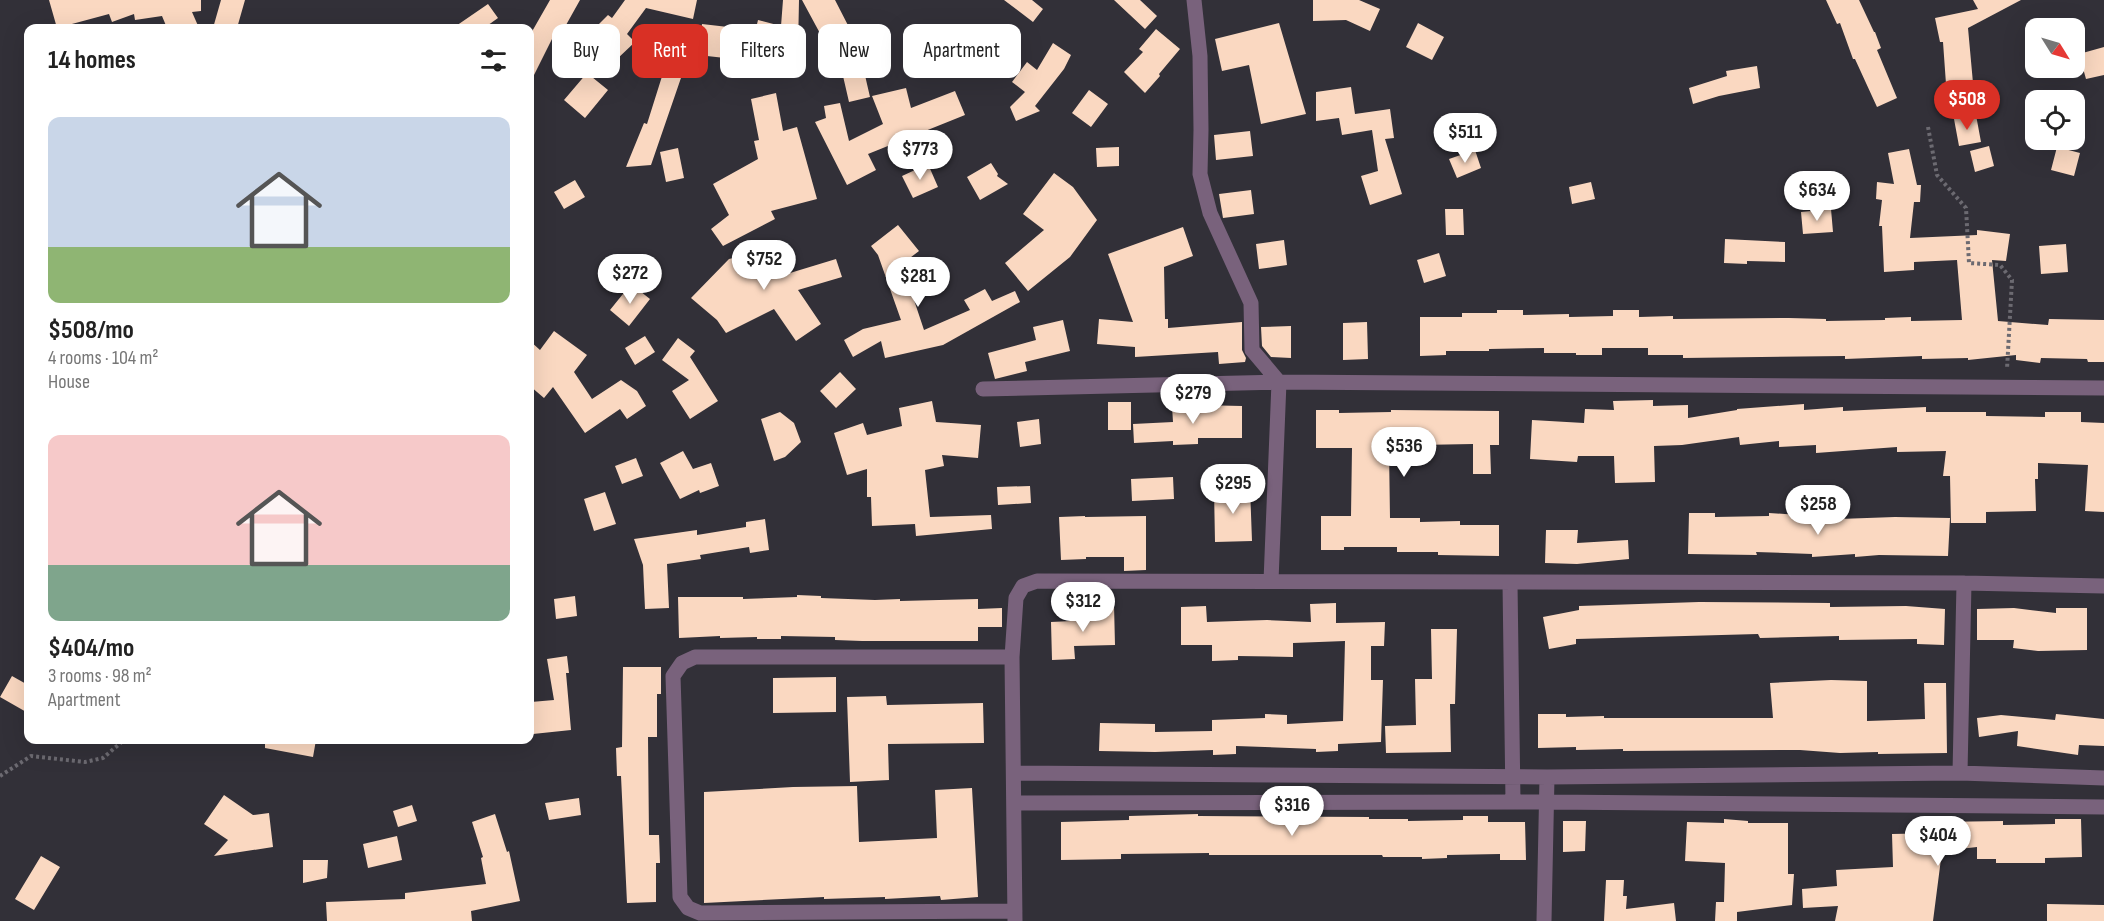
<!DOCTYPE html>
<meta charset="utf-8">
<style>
:root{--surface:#fff;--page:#f2f2f2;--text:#222;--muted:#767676;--accent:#d93025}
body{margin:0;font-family:"Sofia Sans Condensed",sans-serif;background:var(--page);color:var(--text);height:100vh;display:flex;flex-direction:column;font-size:22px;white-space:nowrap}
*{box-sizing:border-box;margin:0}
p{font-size:20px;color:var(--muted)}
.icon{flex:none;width:33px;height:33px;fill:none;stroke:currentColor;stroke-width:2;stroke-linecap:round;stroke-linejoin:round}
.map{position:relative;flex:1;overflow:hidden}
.drawer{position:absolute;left:24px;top:24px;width:510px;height:720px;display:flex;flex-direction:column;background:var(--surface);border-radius:12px;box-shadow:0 6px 24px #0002}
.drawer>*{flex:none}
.top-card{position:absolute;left:552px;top:24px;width:570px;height:54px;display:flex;gap:12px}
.needle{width:39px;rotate:127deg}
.buttons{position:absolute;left:2025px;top:18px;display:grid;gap:12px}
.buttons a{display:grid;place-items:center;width:60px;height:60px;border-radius:12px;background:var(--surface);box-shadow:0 6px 24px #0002;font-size:30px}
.price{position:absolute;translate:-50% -51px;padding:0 14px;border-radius:21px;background:#fff;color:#222;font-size:20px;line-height:39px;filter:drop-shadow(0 2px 3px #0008)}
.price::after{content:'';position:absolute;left:50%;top:36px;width:18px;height:14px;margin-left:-9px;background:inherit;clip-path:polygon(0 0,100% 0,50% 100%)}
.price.selected{background:var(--accent);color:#fff}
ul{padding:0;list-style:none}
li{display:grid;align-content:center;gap:12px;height:318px;padding:0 24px}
li span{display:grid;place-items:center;height:186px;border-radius:12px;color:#555}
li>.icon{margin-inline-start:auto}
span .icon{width:108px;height:108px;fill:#fffc;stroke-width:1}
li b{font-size:26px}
h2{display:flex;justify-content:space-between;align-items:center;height:72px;padding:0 24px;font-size:26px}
.tag{padding:0 21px;border-radius:12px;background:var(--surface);box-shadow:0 6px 24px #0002;font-size:21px;line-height:54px}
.tag.selected{background:var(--accent);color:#fff}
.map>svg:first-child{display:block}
</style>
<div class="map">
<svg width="2104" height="921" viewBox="0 0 2104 921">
<rect width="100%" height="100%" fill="#323038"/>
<path fill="#fad8c1" d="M49,0H201V11L192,12L199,28H167L162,16L135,20L134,14L112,22L109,14L57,28Z
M221,0H245L237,28H213Z
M550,0H580L561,34L556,31L530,83V35Z
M625,0H697L693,19L646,8L627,34L635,42L616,60L590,33L608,15L612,18Z
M783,0H799L798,50L779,51V48L753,41L758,20L781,26Z
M802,0H835L854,37L829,50Z
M1004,0H1032L1043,9L1033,22Z
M1114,0H1140L1157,16L1145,29Z
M1313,0H1359L1380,9L1370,31L1346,20L1313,21Z
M1826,0H1859L1874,32H1875L1881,48L1877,50L1897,98L1877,107L1855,59H1853L1840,23L1837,24Z
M1973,0H2021L1968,28L1973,83L1946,84L1943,42H1940L1935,18L1978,9Z
M488,4L498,18L484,28H453Z
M1279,23L1306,114L1261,124L1249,65L1222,71L1215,39Z
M1418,23L1444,37L1432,60L1406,47Z
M702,24L728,27L725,58L698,55Z
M1156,29L1180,49L1159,74L1160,76L1145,93L1124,72L1143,52L1139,49Z
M1053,43L1071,55L1064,69L1035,106L1040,111L1016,121L1010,107L1025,92L1012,82L1027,62L1037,70Z
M2104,47V75L2086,79L2079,54Z
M1757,66L1760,88L1719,96L1693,104L1689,88L1727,76L1726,71Z
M664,70L682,75L651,165L626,167L644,123L647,124Z
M864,71L870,97L849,102L843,76Z
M587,73L608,90L585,118L564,100Z
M1351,87L1355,114L1390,109L1394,138L1385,139L1402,194L1370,205L1361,176L1378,171L1372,130L1342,135L1339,118L1316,121V92Z
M906,88L911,108L955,91L965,115L868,154L876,170L847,185L815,122L826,118L824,106L840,103L849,141L883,124L872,96Z
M1089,90L1108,104L1091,127L1072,113Z
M776,93L783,131L797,127L817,199L771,211L775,219L723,246L711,229L729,215L713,184L758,159L754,141L759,140L751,99Z
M1976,115L1981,142L1959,146L1954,119Z
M1250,131L1253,156L1216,160L1214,135Z
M1989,146L1994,166L1975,172L1970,151Z
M1119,147V166L1097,167L1096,148Z
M2057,147L2080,153L2074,176L2051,170Z
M678,148L684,178L666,182L660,152Z
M1909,149L1917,185H1921L1920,202H1914L1910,238L1977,235V230L2010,234L2006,261L1992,260L1998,321L2048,325L2049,319L2104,320V362H2088L2087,359L2041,358L2040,363L2016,360V355L1968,360V358L1922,359V356L1845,359V356L1683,358V355H1648V348H1602V355H1576V353H1544V348L1489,349V351H1446V355L1420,356V317H1462V313H1497V310H1523V315L1569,314V317L1613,316V310H1639V317L1673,316V319L1789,318L1826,319V321L1885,320V318L1911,317V321L1962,320L1957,260L1914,262V270L1884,272L1882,226H1879L1882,200L1876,199L1877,182L1894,184L1888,153Z
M1475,150L1481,168L1457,178L1449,159Z
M991,163L998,174L997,176L1008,184L980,200L967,177Z
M928,164L938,187L913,198L902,176Z
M1054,173L1073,187L1097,220L1070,257L1028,291L1005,263L1044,230L1023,214Z
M575,180L585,197L564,209L554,192Z
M1591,182L1595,199L1572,204L1569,187Z
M1251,190L1254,214L1223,218L1219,194Z
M1445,209H1463L1464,235H1446Z
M1831,209L1833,232L1803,234L1801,212Z
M898,225L919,251L902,264L924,330L970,310L964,300L985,289L992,301L1015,291L1020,302L943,345L885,358L881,341L853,357L844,340L863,329L901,320L878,255L871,246Z
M1183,227L1193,256L1164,267L1165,319H1168V328L1242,322V350L1246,358L1245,362L1219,364L1218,352L1135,357V347L1097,344L1099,319L1133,322L1108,254Z
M1725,239L1785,242V262L1747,261V264L1724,263Z
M1284,240L1287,265L1259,269L1256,244Z
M2066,244L2068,272L2041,274L2039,246Z
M784,246L790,273L836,259L842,277L798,290L821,324L796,341L774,309L726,333L717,320L691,298L729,259Z
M1439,253L1446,276L1424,283L1417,260Z
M631,284L650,299L629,326L610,310Z
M1063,320L1070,351L1025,362L1027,371L995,379L988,353L1036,340L1033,327Z
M1367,322L1368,359L1343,360V323Z
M1291,326V358L1271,357L1262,346L1261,327Z
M554,331L587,355L574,372L592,399L621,380L637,391L646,406L627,419L620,409L585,433L553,387L544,398L530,386V341L540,350Z
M645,336L655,352L635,365L625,348Z
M678,338L695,351L690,357L718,401L690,419L672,391L689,380L662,360Z
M840,372L856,389L836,408L820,391Z
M1653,400V406L1688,405V418L1737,410V409L1804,404V410L1843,407V411L1926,407V412H1986V416L2045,417V412H2081V422L2104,423V512L2085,511L2088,465L2038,463V479H2035L2036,511L1986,512V523H1951L1950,476H1943L1946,451L1897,452V447L1816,453V445L1779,447V441L1740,445L1739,437L1682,445L1654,446L1655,482L1615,483L1614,456H1578L1577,462L1530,459L1532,420L1584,423L1585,409L1614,410L1613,401Z
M932,401L936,422L981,425L978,458L942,455L944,466L925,470L930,517L991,515L992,529L916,536L915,524L872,526L871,497H867V469L847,475L834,433L863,423L867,435L902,426L899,408Z
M1108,402H1131V430H1108Z
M1198,405L1242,406V438H1198V444L1173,445V441L1134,443L1133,424L1173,422L1172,406Z
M1316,410H1339V413L1391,412V410L1499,411V445H1490L1491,474H1473V444L1419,445V450L1389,449L1390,518H1420V522L1460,521V525H1499V556L1438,555V552H1397V547H1344V550H1321V516H1351L1352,448H1316Z
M780,412L794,423L801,442L785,457L774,461L761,419Z
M1039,419L1041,444L1020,447L1017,422Z
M683,451L693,469L711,463L719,486L700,493L699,490L680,499L660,463Z
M636,458L643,476L622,484L615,466Z
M1173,477L1174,499L1132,501L1131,479Z
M1030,486L1031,503L998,505L997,487Z
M1250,487L1252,541L1215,542L1214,489Z
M605,492L616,524L594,531L584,499Z
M1689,513H1715V517L1769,516V513L1799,515V518L1839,516V519L1895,517L1950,518L1948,556L1879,555L1855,557V554L1812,557V554L1756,552L1757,555L1688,554Z
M1085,516V517L1146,516V570L1124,571V557H1086V559L1061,560L1059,517Z
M765,519L769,550L750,553L749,547L700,555L701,559L667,564L669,608L645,609L643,565L634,539L697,530V535L746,527V522Z
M1546,530H1578L1577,543L1628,540L1629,559L1577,564L1545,563Z
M797,595L821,596V598L875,600L900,599V601L978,599V609L1002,608V627H978V641H862L835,640V637L781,636V639H757V637L720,638V636L679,638L678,597H743V599L797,597Z
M575,596L577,616L556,619L554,599Z
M1699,602L1830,603V607L1906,606L1945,609L1944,645L1917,644V639L1839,640V636L1760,638L1758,634L1576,639V644L1549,649L1543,617L1579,610V606Z
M1336,603V623L1385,622L1384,646H1371V680H1383L1381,742L1338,744V751L1316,752V749L1236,746V754L1213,755V750L1155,752L1099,751L1100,723L1155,724V732L1212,731V720L1265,718V714L1287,715V724L1343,721L1345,641L1293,643V657L1238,656V660L1212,661V645H1181V607L1206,606L1207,622L1267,620L1311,622L1310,604Z
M1114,605L1115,645L1074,646L1075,659L1052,660L1051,622L1091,620V606Z
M2014,608L2056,613V608H2087V650L2038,651L2013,648L2014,640H1977V609Z
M1431,629H1457L1455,704H1450L1451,752L1386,753L1385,726L1416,725L1415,679H1432Z
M567,656L569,673H566L571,730L533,734L531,702L554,700L547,659Z
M623,667H661V694H657V737H648L649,835H659L660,863H656V902L627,903L621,776H617L616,748L622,747Z
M12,676L28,685V713L0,697Z
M836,677V712L773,713V678Z
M1831,680L1867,681V721L1925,719L1924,683H1946L1947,753L1878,754V752L1840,753L1800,750L1623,751V749L1576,750V747L1538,748V714H1566V717L1604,716V718H1773L1770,683Z
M886,696L887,705L983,703L984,743L888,744L889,780L850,782L847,697Z
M2056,714L2104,719V746L2079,745L2078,755L2017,746L2018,731L1979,737L1977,718L2001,715L2055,720Z
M265,740H316L313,757L265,748Z
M857,786L859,842L937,838L935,790L972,788L978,897L941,900L940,896L885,899V897L824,899V897L704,903V792L793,787Z
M224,795L253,815L269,813L273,847L214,856L228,840L204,824Z
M579,798L581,815L549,820L545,803Z
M412,805L417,821L398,827L393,811Z
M495,814L507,852L509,851L520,901L471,911L472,921H327L326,902L405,899V893L486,884L481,858L483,857L472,822Z
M1198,814V816L1369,817V819H1408V821L1463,820V816H1488V822H1525L1526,860H1500V854L1447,855V858L1422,859V857H1383L1382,855H1209V853L1121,854V859L1061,860V822L1129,820V816Z
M1724,819L1748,821V823H1788V874H1794L1792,905L1737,912V921H1715L1716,902H1724L1725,863L1685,861L1687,822L1724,823Z
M2055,819H2081L2082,857L2045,858V863H1996V859H1977V847L1942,851L1933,921H1835L1838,906L1803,908L1802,889L1837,886L1836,870L1893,867L1892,834L1940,833L1939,822L2003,821V825L2055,824Z
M1563,821H1586L1585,851L1563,852Z
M397,836L402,860L368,868L363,844Z
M41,856L60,867L34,910L15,899Z
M303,860H328L327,878L303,883Z
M1606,880H1624L1623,896H1627L1626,909L1674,903L1676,921H1604Z
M2047,904L2104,905V921H2047Z"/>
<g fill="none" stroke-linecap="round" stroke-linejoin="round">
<path stroke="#6c6a71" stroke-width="4" stroke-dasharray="3 3" stroke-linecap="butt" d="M1928,127L1937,175L1966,208L1969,263L2000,265L2012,280L2007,369
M0,776L31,756L85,762L103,758L124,740"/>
<path stroke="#79627c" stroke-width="15" d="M1194,0L1200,56L1201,130L1200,174L1210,213L1251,303L1252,350L1279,382L1271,581
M983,389L1279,382L2104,388
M1510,583L1513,802
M1012,657H695L682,663L673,676L680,897L688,908L700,913L1015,911
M1014,773L1547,777L1960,773L2104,778
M1960,773L1964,583
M1014,803L1548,802L2104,807
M1015,921L1012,657L1016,598L1023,586L1037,581L1964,583L2104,586
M1544,921L1547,777"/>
</g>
</svg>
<div class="buttons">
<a><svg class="needle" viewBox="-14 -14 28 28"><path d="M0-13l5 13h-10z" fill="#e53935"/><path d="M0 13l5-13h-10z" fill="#767676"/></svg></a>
<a><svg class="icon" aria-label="locate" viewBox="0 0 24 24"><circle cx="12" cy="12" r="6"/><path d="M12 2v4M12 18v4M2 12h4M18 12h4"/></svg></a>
</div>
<b class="price selected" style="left:1967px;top:131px">$508</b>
<b class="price" style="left:1465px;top:164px">$511</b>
<b class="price" style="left:920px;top:181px">$773</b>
<b class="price" style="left:1817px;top:222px">$634</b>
<b class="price" style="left:764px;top:291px">$752</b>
<b class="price" style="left:630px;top:305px">$272</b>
<b class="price" style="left:918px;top:308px">$281</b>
<b class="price" style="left:1193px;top:425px">$279</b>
<b class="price" style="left:1404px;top:478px">$536</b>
<b class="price" style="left:1233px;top:515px">$295</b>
<b class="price" style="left:1818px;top:536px">$258</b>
<b class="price" style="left:1083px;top:633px">$312</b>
<b class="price" style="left:1292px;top:837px">$316</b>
<b class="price" style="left:1938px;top:867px">$404</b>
<div class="top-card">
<a class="tag">Buy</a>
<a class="tag selected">Rent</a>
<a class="tag">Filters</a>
<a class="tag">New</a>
<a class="tag">Apartment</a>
</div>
<section class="drawer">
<h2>14 homes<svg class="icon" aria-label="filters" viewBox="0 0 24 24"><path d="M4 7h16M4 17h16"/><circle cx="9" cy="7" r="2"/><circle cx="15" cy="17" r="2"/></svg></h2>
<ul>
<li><span style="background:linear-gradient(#c9d6e8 70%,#8fb573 0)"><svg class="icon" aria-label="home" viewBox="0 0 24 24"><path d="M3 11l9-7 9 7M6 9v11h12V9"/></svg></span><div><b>$508/mo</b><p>4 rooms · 104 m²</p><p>House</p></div></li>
<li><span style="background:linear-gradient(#f6c9c9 70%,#7fa58c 0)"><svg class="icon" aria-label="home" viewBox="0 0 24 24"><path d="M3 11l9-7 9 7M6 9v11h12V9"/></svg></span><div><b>$404/mo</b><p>3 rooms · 98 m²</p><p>Apartment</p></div></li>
</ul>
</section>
</div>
